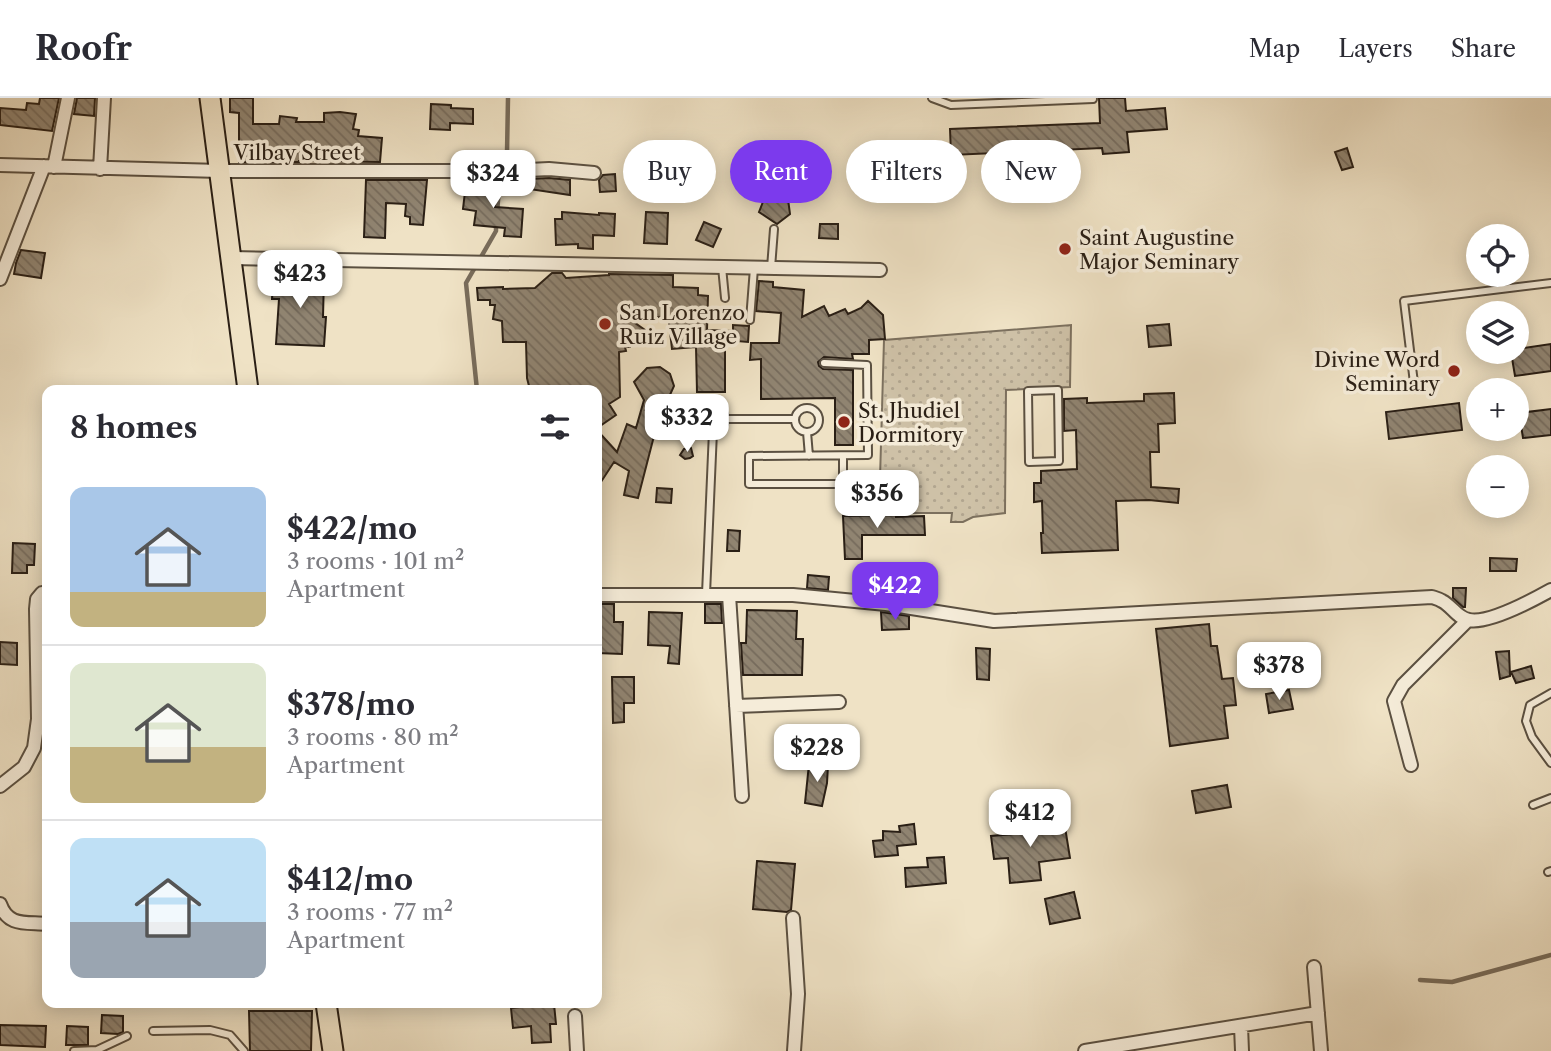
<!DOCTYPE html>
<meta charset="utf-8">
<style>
:root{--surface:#fff;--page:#f2f2f3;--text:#2b2b33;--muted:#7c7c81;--line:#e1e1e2;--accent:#7c3aed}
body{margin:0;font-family:"Libre Caslon Text",serif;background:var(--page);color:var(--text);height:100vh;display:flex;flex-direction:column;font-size:26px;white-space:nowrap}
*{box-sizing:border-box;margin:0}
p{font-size:23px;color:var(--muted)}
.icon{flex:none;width:38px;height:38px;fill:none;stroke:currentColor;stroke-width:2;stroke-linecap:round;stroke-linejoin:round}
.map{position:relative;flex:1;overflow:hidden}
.details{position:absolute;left:42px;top:287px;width:560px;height:623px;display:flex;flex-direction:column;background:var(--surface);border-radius:14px;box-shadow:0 4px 18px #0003}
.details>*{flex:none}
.hud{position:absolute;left:623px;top:42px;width:665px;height:63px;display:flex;gap:14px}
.buttons{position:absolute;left:1466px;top:126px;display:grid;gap:14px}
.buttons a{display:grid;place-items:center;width:63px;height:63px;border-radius:50%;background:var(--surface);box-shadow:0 4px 18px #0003;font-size:35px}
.price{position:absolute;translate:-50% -60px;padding:0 16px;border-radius:14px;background:#fff;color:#222;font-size:23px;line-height:46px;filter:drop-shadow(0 2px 4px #0008)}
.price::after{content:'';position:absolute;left:50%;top:42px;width:21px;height:16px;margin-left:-10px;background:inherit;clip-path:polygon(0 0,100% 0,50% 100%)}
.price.selected{background:var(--accent);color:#fff}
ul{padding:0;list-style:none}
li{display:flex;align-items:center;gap:21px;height:175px;padding:0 28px}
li+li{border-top:2px solid var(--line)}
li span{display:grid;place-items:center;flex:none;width:196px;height:140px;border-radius:14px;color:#555}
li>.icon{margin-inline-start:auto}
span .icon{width:84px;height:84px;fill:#fffc;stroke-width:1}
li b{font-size:30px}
h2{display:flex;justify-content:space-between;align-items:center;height:84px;padding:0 28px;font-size:30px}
.chip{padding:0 24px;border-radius:32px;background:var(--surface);box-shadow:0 4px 18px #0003;font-size:24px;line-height:63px}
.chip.selected{background:var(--accent);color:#fff}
header{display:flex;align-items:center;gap:42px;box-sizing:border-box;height:98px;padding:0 35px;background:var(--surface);border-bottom:2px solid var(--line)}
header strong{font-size:33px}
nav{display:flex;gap:38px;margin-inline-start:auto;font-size:24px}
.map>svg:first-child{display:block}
</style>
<header>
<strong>Roofr</strong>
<nav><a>Map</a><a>Layers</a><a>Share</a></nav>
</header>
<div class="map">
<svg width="1551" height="953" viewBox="0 0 1551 953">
<defs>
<pattern id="grass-dots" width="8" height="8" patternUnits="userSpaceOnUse" patternTransform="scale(1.75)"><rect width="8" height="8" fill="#cec1a7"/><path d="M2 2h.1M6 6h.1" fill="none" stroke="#b1a58f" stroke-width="1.8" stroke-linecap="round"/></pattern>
<pattern id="building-back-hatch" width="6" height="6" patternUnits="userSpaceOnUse" patternTransform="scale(1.75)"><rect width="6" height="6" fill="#908471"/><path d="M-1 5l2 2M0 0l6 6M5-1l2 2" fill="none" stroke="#766b5c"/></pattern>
</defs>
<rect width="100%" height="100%" fill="#efe2c5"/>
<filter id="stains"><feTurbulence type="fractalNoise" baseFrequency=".00286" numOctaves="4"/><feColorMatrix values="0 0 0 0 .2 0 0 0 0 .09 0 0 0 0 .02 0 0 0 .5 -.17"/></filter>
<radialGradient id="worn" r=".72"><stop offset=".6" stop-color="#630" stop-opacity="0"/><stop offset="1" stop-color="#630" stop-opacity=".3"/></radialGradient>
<path fill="url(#grass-dots)" stroke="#7c705e" stroke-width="2" d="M1071,227L1070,289L1006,292L1005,415L973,419L963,424H951L952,415H879L884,242Z"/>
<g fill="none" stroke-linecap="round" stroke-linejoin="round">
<path stroke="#786c5b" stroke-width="4.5" d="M497,114L499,91L507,55L508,0
M477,292L466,185L496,133V123
M1420,882L1452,884L1551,857"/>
</g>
<path fill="url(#building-back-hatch)" stroke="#2a1f15" stroke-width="2" d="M40,0H59L52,33L0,27V10L26,12L27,5L39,6Z
M77,0H95L94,18L74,16Z
M230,0H253V26H279L280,18L297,20L296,24H324V15L340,14L356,16L353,31L359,32L358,38L382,40L380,64L299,63V64H239V15L230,14Z
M1099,0H1125L1126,13L1165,10L1167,31L1127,34L1129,54L1103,56L1102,50L951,57L950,31L1100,25Z
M431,6L451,7V10L473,11V26L450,25V32L430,31Z
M1347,50L1353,69L1342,72L1335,54Z
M615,76L616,93L600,94L599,82L603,77Z
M549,80L570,82V97L529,91V81Z
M366,82H427L423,127L410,126V119L405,118L406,106L386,105L385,140L364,139Z
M478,82H496L495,109L523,111L521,139L504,138L505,130L474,127L476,113L463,111L465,94L477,96Z
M776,94L788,101L790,116L777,126L759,114L766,96Z
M562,114L599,117V115L615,116L614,138L593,137V151L578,150V146L556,147L555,121H562Z
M646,114L668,115L667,146L644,145Z
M704,124L721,131L713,149L696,142Z
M820,126H838V141L819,140Z
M21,152L45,155L41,180L14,176L16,165Z
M552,175H562L566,180L609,177V176L673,177V189L698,190V197L708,198L707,232L733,233V227L749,228L748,244L725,242V294H697L696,249L672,251L667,208L662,219L628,220L655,239L650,245H647L630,240V249H625L626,253L619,254L620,299L609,306L616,317L597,330V292H530L527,280L526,244H503L502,223L493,221L495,207H490V202H478L477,190L503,189V191L535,190Z
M273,178L324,179L323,219H326L324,248L276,246L279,201H272Z
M759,183L773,184V189L804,192L802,219L824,208L829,218L845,211L848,216L861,210L868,203L883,217L885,241L869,242V256H852L853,261L824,259L818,264L819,268L823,271L853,272V347H835V300L761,301V261L750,262L751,245H779L781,215L756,213Z
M1169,226L1171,247L1149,249L1147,228Z
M1551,246V273L1515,278L1511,254H1517V251Z
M660,269L670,276L674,288L669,299L646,312L661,317L654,338L638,400L624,397L629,373L614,364L597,390V332L617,354L627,326L636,330L644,302L634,284L647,270Z
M1174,295L1175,325L1158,326L1159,354H1150L1151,389L1179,391L1178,405L1149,402L1116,403L1118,452L1042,455L1041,435H1043L1042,403L1034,404V385H1041V373L1077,371L1076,332L1064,333V301L1087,300V305L1144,303V296Z
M1459,305L1462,332L1389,341L1386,314Z
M1551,311V337L1523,340L1519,315Z
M691,350L693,358L690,360L685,361L680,357L684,351Z
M657,390L672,391L671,405L656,404Z
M896,417V419L924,418L925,437H862V461H845L843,418Z
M728,432L740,433L739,453H727Z
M13,445L35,446L34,467H27V475H12Z
M1490,460L1517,461L1516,473H1490Z
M808,477L829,479L828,492L807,490Z
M1453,490H1466L1465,509H1463L1453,500Z
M597,506H614V524H623L622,556L597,555Z
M705,506H721L722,525H705Z
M747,512L797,513L796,541H803L802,577H743L741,545H746Z
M649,514L682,515L679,566L668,565L670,548L648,547Z
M881,514L909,518V531L882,532Z
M1209,526L1211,548H1217L1222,581L1233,580L1236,607L1224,608L1228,640L1170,648L1156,531Z
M0,544L17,545V567L0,566Z
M976,550L990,551L989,582L977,581Z
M1509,553L1510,578L1500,581L1496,554Z
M1531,568L1534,580L1516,585L1511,574Z
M612,579H634V605H624V624L613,625Z
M1289,592L1293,611L1269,615L1266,596Z
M809,666L828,667L827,685L822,708L805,705Z
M1227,687L1231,709L1196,715L1192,693Z
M1033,719L1034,733L1065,729L1070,760L1039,764L1041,782L1010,785L1008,760L994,761L991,738L1013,736L1011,721Z
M914,726L916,746L897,748L898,757L875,759L873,743L883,742V733L900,734L899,728Z
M944,759L946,785L906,789L905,770L928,769L927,760Z
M757,763L795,766L791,812L787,814L753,811Z
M1074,794L1080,820L1050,826L1045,801Z
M554,906L556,926H550L551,944L532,945L531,928L513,930L511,910Z
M249,913H312L311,953H250Z
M102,917L123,918V934L118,936L101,935Z
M0,927L46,928L45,949L0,947Z
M67,928L88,929V947H66Z"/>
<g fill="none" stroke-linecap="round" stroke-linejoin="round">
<g stroke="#5b5041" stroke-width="10">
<path id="service" d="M932,0L951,7L1093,1
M722,169L725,200
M771,170L774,131
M750,222L754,170
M824,265L867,267L868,357L749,358V386H843V358
M1414,285L1404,203L1551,185
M1058,292L1059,363L1029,364L1028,293Z
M701 321a12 12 0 1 1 24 0a12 12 0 1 1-24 0Z
M795 322a12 12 0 1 1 24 0a12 12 0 1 1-24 0Z
M726,321H795
M807,334L809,358
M706,496L713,333
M1551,595L1530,607L1526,623L1532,639L1551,665
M1533,707L1551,700
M1548,774L1551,773
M153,933L210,932L230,937L244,953
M74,953L97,952L127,938"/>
</g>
<g stroke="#5b5041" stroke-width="16">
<path id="minor" d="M0,67L220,73H508L549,71L594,75
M54,69L68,0
M100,71L104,0
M232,160L880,172
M0,181L44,68
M597,497H793L886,506L994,523L1432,499C1435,500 1439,501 1442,503C1452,508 1457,520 1469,522C1489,526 1533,502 1551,492
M729,497L742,698
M736,608L839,604
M1411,667L1394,603L1403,587L1468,522
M0,688L24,669L34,650L38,621L36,511L37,501L42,495H47
M0,806C8,829 26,824 47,826
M793,820L798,896L794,953
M1314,869L1321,953
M575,918L577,953
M1241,928L1242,953
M1085,953L1318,915"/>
</g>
<g stroke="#2a1f15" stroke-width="23">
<path id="primary" d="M210,0L248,292
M326,905L333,953"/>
</g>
<use href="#service" stroke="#f5ecd9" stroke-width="6"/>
<use href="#minor" stroke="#f5ecd9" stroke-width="12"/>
<use href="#primary" stroke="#efe2c5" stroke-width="19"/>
</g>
<g fill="#8f2418" stroke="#f5ecd9" stroke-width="2.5">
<circle cx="1065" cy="151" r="7"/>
<circle cx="605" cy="226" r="7"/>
<circle cx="1454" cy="273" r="7"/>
<circle cx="844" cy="324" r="7"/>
</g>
<g text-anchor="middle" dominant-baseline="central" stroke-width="7" stroke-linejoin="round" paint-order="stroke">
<g font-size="21" fill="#2a1f15" stroke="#f5ecd9">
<text x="297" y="54">Vilbay Street</text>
</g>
<g font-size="21" fill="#2a1f15" stroke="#f5ecd9" text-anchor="start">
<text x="1079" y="139">Saint Augustine<tspan x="1079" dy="24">Major Seminary</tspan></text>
<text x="619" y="214">San Lorenzo<tspan x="619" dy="24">Ruiz Village</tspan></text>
<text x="1440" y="261" text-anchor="end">Divine Word<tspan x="1440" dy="24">Seminary</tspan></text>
<text x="858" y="312">St. Jhudiel<tspan x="858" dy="24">Dormitory</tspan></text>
</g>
</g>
<rect width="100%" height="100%" filter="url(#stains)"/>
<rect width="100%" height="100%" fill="url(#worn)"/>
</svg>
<div class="buttons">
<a><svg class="icon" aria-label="locate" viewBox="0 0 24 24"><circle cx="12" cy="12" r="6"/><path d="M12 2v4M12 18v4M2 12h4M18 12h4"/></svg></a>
<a><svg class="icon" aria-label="layers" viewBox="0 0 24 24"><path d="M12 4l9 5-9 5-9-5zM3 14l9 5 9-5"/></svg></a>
<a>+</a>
<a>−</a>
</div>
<b class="price" style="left:493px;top:112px">$324</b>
<b class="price" style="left:300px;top:212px">$423</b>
<b class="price" style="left:687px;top:356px">$332</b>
<b class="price" style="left:877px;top:432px">$356</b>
<b class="price selected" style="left:895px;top:524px">$422</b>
<b class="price" style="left:1279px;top:604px">$378</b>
<b class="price" style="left:817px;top:686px">$228</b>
<b class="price" style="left:1030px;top:751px">$412</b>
<div class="hud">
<a class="chip">Buy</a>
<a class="chip selected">Rent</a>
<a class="chip">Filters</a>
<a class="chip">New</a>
</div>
<section class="details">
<h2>8 homes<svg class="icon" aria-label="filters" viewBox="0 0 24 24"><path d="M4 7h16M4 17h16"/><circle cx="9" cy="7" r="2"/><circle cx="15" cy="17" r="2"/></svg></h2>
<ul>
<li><span style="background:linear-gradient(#a9c7e8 75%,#c2b280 0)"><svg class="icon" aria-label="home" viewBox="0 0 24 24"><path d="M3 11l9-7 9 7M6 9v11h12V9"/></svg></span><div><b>$422/mo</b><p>3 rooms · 101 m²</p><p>Apartment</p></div></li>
<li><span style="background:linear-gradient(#dfe7d0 60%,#c2b280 0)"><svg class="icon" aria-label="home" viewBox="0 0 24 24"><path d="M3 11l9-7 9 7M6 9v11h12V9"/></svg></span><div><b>$378/mo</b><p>3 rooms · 80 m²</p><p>Apartment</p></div></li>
<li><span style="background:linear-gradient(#bfe0f5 60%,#9aa5b1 0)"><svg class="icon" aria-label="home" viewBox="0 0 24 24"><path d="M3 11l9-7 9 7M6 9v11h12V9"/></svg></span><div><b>$412/mo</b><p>3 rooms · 77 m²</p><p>Apartment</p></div></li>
</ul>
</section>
</div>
